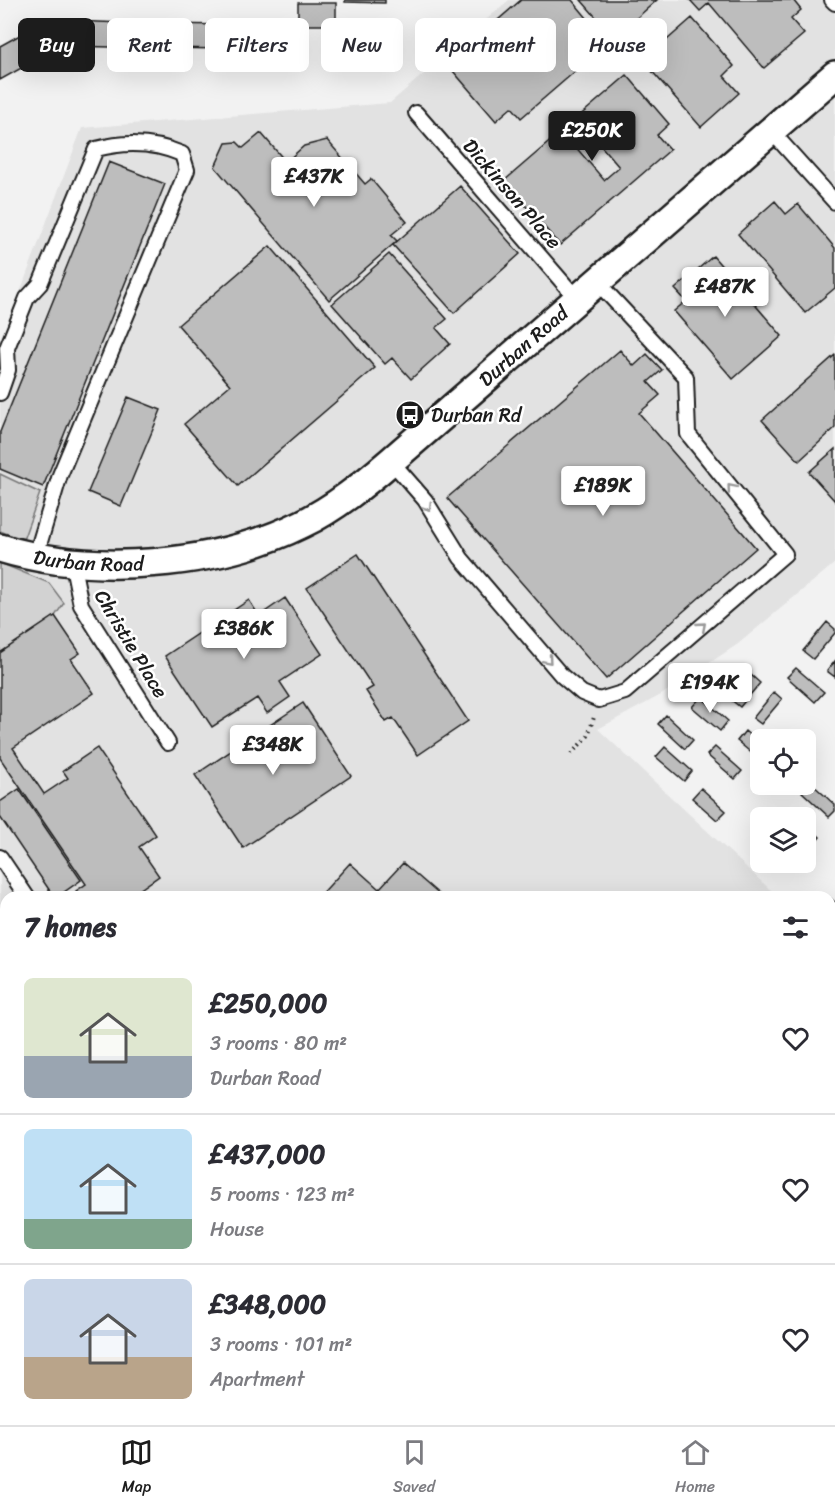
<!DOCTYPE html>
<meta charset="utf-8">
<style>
:root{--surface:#fff;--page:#f2f2f3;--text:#2b2b33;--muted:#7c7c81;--line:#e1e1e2;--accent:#1c1c1c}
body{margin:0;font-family:Sriracha,sans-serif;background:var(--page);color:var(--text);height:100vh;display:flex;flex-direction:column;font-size:22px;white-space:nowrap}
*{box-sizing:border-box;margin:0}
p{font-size:20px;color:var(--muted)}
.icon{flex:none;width:33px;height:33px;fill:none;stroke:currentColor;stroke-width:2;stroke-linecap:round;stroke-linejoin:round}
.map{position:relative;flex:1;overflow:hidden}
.panel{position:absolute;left:0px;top:891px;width:836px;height:534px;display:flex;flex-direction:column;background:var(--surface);border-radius:18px 18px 0 0;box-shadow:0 6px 24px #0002}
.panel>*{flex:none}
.guide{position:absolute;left:18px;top:18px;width:800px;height:54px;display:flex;gap:12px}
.buttons{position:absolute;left:750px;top:729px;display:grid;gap:12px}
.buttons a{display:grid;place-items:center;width:66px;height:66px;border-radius:9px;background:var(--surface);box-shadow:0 6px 24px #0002;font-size:30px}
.price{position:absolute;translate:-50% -51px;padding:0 14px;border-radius:6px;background:#fff;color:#222;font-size:20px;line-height:39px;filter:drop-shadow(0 2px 3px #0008)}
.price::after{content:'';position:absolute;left:50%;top:36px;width:18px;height:14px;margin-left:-9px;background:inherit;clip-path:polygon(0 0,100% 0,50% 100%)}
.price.current{background:var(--accent);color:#fff}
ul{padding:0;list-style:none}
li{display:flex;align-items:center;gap:18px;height:150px;padding:0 24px}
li+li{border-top:2px solid var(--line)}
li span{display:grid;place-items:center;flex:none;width:168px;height:120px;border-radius:9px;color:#555}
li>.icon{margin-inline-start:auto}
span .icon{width:72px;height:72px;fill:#fffc;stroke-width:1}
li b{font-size:26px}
h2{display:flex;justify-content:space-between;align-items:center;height:72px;padding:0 24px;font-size:26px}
.pill{padding:0 21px;border-radius:9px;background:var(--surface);box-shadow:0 6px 24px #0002;font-size:21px;line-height:54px}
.pill.current{background:var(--accent);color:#fff}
.menu{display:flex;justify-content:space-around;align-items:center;height:84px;border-top:2px solid var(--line);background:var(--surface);font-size:16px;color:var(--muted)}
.menu a{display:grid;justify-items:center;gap:3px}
.menu .current{color:var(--accent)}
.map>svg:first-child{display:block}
</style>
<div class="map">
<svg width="835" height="1425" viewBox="0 0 835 1425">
<rect width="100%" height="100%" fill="#f2f2f2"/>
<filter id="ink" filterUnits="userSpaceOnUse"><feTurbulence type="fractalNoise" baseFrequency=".0167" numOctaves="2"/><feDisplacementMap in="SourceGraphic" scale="12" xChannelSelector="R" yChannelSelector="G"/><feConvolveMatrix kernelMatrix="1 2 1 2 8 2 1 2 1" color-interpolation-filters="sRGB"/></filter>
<g filter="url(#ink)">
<path fill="#e2e2e2" d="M509,0H835V563L738,644L661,695L598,729L778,897H6V1126L0,1122V345L82,128L390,103Z
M830,946L835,951V1083L830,1092Z
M105,1419H176L183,1425H104Z
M356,1419H629L626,1425H367Z"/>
<path fill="#d2d2d2" stroke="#777" stroke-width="1.5" d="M0,474L40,493L23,540L0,531Z
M0,563L49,583L64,603L55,616L0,653Z"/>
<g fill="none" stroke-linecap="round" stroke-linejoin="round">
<path stroke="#707070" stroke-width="7" d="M830,1126L835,1118
M652,1425L655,1419"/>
</g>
<path fill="#bdbdbd" stroke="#1c1c1c" stroke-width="1.5" d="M345,0H385V3L345,2Z
M521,0H572L608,43L521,118L512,107L496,121L447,64Z
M581,0H657L614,38Z
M690,0H793L801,10L791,19L804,34L764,68L709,3L700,11Z
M298,3H336V25H298Z
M692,18L734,66L724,76L739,93L701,127L643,61Z
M45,21L59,47L0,80V46Z
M71,21L152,24L151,48L70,46Z
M162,24L289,26L288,50L161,48Z
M627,75L669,124L657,135L670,150L560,245L504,181L562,131L604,180L619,167L577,118Z
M261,133L286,162L304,146L327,140L365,184L371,179L407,222L391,235L397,241L329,300L215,167L226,143L237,142L243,148Z
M109,162L165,184L43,487L0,469V432Z
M460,186L520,254L454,313L393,245Z
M775,201L786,214L798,204L835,248V288L805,313L738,234Z
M270,246L375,368L238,486L184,424L230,385L178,325Z
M389,254L447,319L436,328L450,344L411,379L392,358L385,364L332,304Z
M713,256L782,336L733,379L674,311L686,301L675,289Z
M620,350L634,366L647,354L662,370L648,382L660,395L639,413L756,548L606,679L447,498Z
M835,355V428L799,461L762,420Z
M128,397L161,410L121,506L88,492Z
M835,449V501L809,472Z
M358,554L468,721L418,755L393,718L386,722L366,691L373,687L307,588Z
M285,598L322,654L280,682L290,697L267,713L257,698L212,727L165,656L249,600L259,616Z
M55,616L80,653L71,659L94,693L13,748L44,794L68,778L63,771L97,748L156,835L139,847L159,876L129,897H80L76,891L86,884L0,758V653Z
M827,622L835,629V633L813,659L803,651Z
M835,661V677L827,671Z
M796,668L824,692L815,702L787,677Z
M751,675L760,683L740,707L730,699Z
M774,692L782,699L761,724L753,718Z
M701,697L728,721L720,731L692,707Z
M303,703L351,776L243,848L195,775Z
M666,715L693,740L685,749L658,724Z
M745,731L760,744V760L737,741Z
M665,747L692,771L684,781L656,757Z
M715,747L742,771L735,779L707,755Z
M811,783L835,805V811L829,817L802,792Z
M701,788L726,811L717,820L692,798Z
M19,789L81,880L57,897H54L0,817V802Z
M806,824L820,837L811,847L806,842Z
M350,863L379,889L403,863L442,897H319Z
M830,898L835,902V917L830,912Z
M6,993V1091L0,1087V1003Z
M833,1164L835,1184L830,1192V1169Z
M0,1261L6,1262V1305L0,1304Z
M835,1276V1299L830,1295V1284Z
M835,1352V1375L830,1371V1360Z
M830,1398L835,1401V1408L830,1419Z
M0,1400L6,1404V1419H30L27,1425H0Z
M407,1419H438L432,1425H414Z
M697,1419H711L708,1425H693Z
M729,1419H737L743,1422L741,1425H726Z
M815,1419H829L826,1425H812Z"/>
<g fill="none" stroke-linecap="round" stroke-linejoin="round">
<g stroke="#1c1c1c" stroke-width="18">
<path id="service" d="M832,0L835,3
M416,113L578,300
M772,132L835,202
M0,393L8,370L7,348L27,298L40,284L96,149C126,141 154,142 182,154L187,170L60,475L36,555
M391,461L425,500L461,558L562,676L582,693L599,700L625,692L785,554L688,434L686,377L598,283
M72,561L81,605L168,743
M0,857L27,897
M830,1040L833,1034
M830,1309L835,1312
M395,1419L402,1425
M567,1419C576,1425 588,1423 597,1419
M767,1419L778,1425
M473,1425L484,1419"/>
</g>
<g stroke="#1c1c1c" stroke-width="32">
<g id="minor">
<path id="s1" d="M0,548C93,576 215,567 302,524C335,508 363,485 391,461L835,75"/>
<path d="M0,1352L6,1355"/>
<path d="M82,1425L83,1419"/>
</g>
</g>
<g stroke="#1c1c1c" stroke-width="38">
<path id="primary" d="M0,1156L6,1162
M0,1199L6,1204
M240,1419L248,1425
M301,1419L309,1425"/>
</g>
<path stroke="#1c1c1c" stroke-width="4" stroke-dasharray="1.5 4.5" stroke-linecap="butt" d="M571,754L588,736L595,714
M164,1419L177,1425
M340,1419L349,1425"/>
<use href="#service" stroke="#fff" stroke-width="14"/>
<use href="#minor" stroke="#fff" stroke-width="27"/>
<use href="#primary" stroke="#fff" stroke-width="33"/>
</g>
<defs><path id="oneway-chevron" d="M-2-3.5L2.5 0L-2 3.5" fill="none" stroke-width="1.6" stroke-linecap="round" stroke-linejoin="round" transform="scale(1.5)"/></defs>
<g stroke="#999">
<use href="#oneway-chevron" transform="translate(731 488) rotate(-130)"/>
<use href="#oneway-chevron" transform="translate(428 507) rotate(57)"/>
<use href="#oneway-chevron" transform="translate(702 626) rotate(-41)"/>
<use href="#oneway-chevron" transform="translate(548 660) rotate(49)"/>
</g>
</g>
<defs>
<g id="bus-disc" transform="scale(1.5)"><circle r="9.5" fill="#1c1c1c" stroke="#fff"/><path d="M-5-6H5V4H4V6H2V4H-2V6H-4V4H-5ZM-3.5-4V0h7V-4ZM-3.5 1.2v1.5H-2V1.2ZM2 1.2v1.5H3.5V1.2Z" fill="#fff"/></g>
</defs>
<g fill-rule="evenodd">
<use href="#bus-disc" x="410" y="415"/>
</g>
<g text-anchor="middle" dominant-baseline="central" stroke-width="5" stroke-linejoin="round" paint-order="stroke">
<g font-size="20" fill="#1c1c1c" stroke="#fff">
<text transform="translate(512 194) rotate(49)">Dickinson Place</text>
<text stroke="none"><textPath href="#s1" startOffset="594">Durban Road</textPath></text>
<text stroke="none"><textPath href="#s1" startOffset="90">Durban Road</textPath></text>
<text transform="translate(131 644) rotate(59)">Christie Place</text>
</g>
<g font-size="20" fill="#1c1c1c" stroke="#fff" text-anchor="start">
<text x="431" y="415">Durban Rd</text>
</g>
</g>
</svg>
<div class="buttons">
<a><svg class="icon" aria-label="locate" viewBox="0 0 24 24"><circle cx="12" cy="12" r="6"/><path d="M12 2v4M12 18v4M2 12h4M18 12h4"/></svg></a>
<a><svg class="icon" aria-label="layers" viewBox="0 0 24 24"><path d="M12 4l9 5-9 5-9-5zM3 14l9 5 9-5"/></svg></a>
</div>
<b class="price current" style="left:592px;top:162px">£250K</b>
<b class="price" style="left:314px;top:208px">£437K</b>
<b class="price" style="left:725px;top:318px">£487K</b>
<b class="price" style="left:603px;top:517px">£189K</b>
<b class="price" style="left:244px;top:660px">£386K</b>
<b class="price" style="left:710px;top:714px">£194K</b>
<b class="price" style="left:273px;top:776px">£348K</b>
<div class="guide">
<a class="pill current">Buy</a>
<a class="pill">Rent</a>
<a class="pill">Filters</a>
<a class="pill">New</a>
<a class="pill">Apartment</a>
<a class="pill">House</a>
</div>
<section class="panel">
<h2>7 homes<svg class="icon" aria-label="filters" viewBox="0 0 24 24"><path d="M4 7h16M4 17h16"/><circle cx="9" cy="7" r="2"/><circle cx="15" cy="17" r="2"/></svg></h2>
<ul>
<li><span style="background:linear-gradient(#dfe7d0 65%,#9aa5b1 0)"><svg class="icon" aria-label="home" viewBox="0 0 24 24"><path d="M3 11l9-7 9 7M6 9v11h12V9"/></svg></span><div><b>£250,000</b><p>3 rooms · 80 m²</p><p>Durban Road</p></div><svg class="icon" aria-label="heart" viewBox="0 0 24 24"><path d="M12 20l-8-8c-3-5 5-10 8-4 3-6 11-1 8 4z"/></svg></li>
<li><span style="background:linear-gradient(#bfe0f5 75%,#7fa58c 0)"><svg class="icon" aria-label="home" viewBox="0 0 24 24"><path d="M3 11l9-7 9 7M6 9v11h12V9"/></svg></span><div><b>£437,000</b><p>5 rooms · 123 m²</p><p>House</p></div><svg class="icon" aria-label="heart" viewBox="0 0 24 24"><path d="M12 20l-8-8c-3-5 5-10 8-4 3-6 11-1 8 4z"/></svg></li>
<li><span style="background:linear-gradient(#c9d6e8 65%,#b9a48a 0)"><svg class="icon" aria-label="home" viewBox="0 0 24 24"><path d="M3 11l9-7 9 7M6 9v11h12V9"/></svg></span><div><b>£348,000</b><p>3 rooms · 101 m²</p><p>Apartment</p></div><svg class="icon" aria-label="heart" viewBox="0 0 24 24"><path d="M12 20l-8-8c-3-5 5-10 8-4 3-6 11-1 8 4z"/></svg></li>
</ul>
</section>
</div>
<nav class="menu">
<a class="current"><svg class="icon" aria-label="map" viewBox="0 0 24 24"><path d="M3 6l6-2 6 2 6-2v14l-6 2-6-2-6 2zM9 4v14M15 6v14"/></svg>Map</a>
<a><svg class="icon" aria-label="saved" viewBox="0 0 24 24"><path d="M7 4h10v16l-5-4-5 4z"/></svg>Saved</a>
<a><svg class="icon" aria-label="home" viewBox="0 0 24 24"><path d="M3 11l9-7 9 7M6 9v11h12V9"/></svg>Home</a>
</nav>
